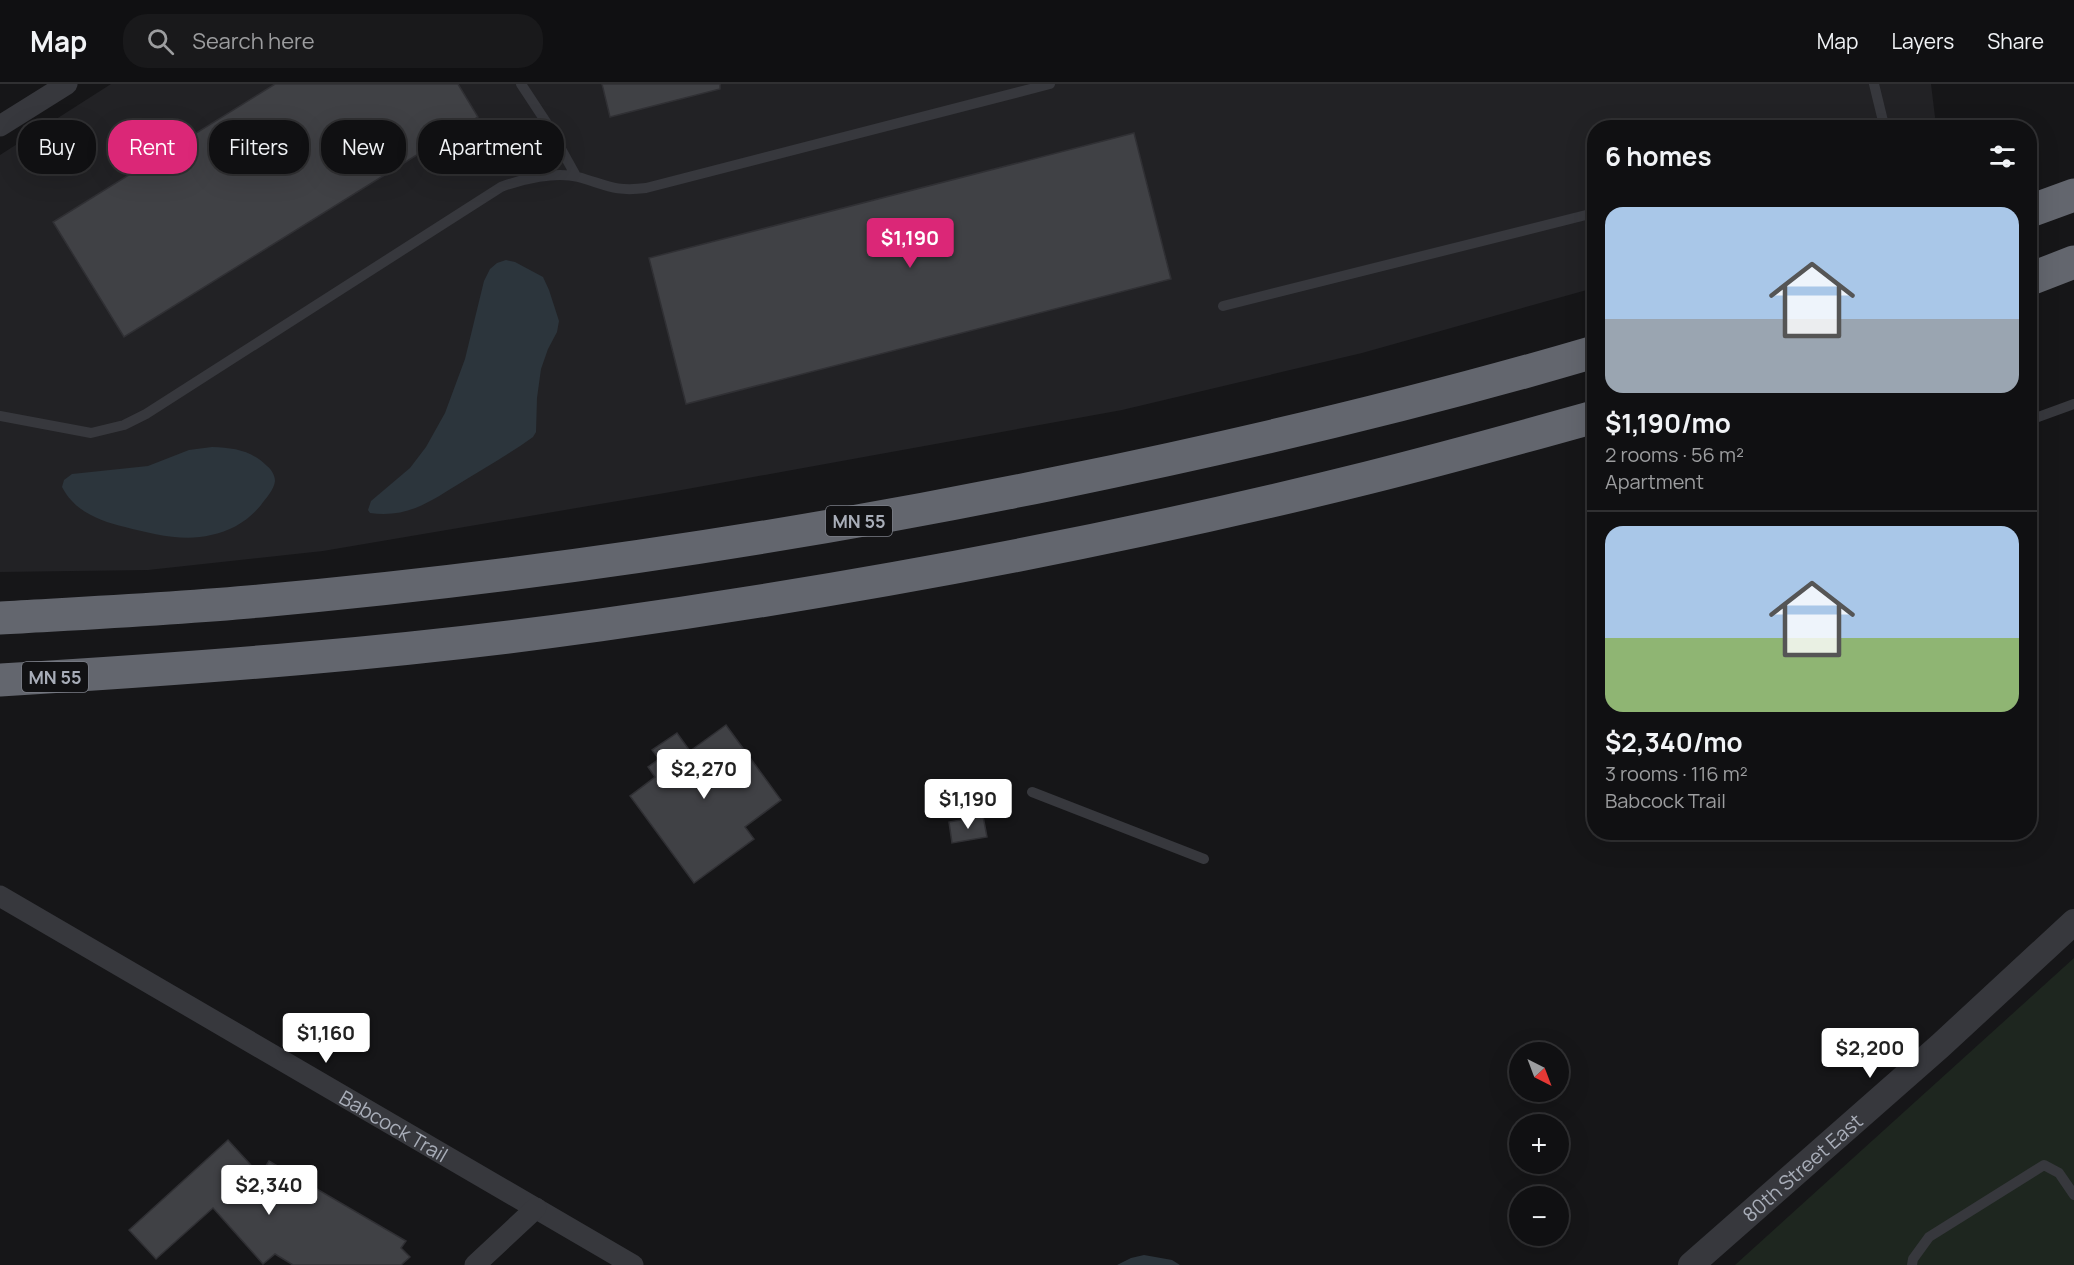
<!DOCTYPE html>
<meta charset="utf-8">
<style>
:root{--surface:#101012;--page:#19191b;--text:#f1f3f6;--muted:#9c9d9f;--line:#303032;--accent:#db2777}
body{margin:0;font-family:Manrope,sans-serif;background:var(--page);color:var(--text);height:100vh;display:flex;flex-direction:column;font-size:22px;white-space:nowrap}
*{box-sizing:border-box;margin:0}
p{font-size:20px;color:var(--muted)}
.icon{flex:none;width:33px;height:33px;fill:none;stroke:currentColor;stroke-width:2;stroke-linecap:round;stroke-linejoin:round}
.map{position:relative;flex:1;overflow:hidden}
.drawer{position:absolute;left:1587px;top:36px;width:450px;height:720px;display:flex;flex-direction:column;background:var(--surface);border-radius:24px;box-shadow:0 6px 24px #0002,0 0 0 2px var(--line)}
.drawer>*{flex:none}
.guide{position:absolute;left:18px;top:36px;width:570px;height:54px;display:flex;gap:12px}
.needle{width:39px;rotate:138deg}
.tools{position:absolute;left:1509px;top:958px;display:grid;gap:12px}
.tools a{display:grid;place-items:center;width:60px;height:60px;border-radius:50%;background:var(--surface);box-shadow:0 6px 24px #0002,0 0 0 2px var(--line);font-size:30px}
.price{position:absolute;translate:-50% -51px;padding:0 14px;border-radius:6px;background:#fff;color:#222;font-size:20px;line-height:39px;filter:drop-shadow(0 2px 3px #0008)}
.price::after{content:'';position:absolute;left:50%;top:36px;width:18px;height:14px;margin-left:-9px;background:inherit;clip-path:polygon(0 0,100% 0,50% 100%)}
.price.current{background:var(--accent);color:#fff}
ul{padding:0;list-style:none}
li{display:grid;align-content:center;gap:12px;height:318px;padding:0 18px}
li+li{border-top:2px solid var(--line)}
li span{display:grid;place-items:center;height:186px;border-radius:18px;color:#555}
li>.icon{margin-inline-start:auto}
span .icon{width:108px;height:108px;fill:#fffc;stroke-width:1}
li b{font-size:26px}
h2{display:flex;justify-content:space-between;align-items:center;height:72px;padding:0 18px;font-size:26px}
.chip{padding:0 21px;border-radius:24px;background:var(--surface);box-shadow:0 6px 24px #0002,0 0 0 2px var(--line);font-size:21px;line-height:54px}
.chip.current{background:var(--accent);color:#fff}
header{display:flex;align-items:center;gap:36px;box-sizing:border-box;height:84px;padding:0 30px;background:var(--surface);border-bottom:2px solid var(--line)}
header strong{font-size:28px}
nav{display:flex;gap:33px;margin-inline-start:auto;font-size:21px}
.search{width:420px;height:54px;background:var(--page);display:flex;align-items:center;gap:15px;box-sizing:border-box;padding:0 21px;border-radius:24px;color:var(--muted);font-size:22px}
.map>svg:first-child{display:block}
</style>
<header>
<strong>Map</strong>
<div class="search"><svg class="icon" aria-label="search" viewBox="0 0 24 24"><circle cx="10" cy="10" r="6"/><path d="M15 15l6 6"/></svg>Search here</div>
<nav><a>Map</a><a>Layers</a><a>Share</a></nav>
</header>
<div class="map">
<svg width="2074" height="1181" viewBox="0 0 2074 1181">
<rect width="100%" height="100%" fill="#161618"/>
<path fill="#222225" d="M111,0H1931L1935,33L1933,43L1594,44V204L1362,269L1122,326L665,409L323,467L148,486L0,488V71Z"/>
<path fill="#1e261f" d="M2074,874V1181H1735Z"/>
<path fill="#2c353c" d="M506,176L515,178L543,193L549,206L559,237L557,248L548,265L541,285L537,314L536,348L533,353C508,371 483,385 457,401C428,419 406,434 370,429L368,426L371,417L410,384L426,363L445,329L465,275L484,197L490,185L497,179Z
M212,363C234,364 251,366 267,382C271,385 275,391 275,397C274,406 266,414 261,421C249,436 231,447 211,451C184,458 152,450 125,443C100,437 75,428 62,403L64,396L72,390L148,382L189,366Z
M1144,1171L1172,1176L1180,1181H1117L1131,1174Z"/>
<path fill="#404145" stroke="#303034" stroke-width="1.5" d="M275,0H458L478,33L124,253L53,138Z
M602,0H720V5L610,33Z
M1134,49L1171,195L686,320L649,174Z
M726,641L781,716L745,743L754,755L694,799L630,712L655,693L648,683L659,675L652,666L677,649L690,667Z
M983,732L987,753L952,759L949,738Z
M228,1056L260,1091L269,1077L406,1157L401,1164L410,1173L401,1181H293L275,1170L263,1180L213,1124L156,1175L129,1146Z"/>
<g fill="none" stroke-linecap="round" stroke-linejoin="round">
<path stroke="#37383d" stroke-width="10" d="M521,0L546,38L576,92
M1874,0L1883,37L1881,44
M1223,222L1594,129
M0,332L91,349L124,341L146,330L501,103C522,95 556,87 578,93C607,101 614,108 646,104L1050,0
M2030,336L2074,320
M1032,708L1204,775
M1912,1181L1913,1175L1929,1153L2044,1081L2059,1089L2074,1111"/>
<g stroke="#37383d" stroke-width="21">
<path d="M0,42L67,0"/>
<path id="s1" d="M0,812L633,1181"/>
<path d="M475,1181L536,1124"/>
</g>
<path stroke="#37383d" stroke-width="26" id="s2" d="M1691,1181L1940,962L2074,838"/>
<path stroke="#63666e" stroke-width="33" d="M2030,127L2074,111
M2030,195L2074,178
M0,534C87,529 173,525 260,517C528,493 794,453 1057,399C1238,362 1417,320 1594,268
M0,596C200,584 401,569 600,541C857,505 1114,457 1367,394C1443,375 1519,354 1594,333"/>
</g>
<g text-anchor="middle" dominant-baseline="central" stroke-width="6" stroke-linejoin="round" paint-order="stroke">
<g fill="#111113" stroke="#7b7e86" stroke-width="1.5">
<rect x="826" y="422" width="66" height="30" rx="4.5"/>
<rect x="22" y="578" width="66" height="30" rx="4.5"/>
</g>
<g font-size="18" font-weight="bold" fill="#a8adb8">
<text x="859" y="437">MN 55</text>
<text x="55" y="593">MN 55</text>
</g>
<g font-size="20" fill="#a8adb8" stroke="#111113">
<text stroke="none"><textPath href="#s1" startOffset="456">Babcock Trail</textPath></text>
<text stroke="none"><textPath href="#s2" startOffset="148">80th Street East</textPath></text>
</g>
</g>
</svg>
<div class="tools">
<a><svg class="needle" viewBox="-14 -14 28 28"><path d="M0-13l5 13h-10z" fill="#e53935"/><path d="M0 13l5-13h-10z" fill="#9c9d9f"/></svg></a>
<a>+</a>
<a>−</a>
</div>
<b class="price current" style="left:910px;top:185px">$1,190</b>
<b class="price" style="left:704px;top:716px">$2,270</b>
<b class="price" style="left:968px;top:746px">$1,190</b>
<b class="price" style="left:326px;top:980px">$1,160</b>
<b class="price" style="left:1870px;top:995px">$2,200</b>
<b class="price" style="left:269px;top:1132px">$2,340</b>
<div class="guide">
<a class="chip">Buy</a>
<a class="chip current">Rent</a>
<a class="chip">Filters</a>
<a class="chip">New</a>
<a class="chip">Apartment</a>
</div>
<section class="drawer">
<h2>6 homes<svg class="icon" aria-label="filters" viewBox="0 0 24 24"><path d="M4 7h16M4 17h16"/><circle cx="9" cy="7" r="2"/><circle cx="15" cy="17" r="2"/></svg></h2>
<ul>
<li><span style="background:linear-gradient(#a9c7e8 60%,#9aa5b1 0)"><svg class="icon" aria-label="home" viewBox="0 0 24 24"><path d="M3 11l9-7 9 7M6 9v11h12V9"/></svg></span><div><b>$1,190/mo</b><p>2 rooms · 56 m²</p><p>Apartment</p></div></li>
<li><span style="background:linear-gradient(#a9c7e8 60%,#8fb573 0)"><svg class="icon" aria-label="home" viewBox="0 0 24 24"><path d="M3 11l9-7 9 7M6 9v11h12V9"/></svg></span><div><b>$2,340/mo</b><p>3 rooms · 116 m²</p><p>Babcock Trail</p></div></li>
</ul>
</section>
</div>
